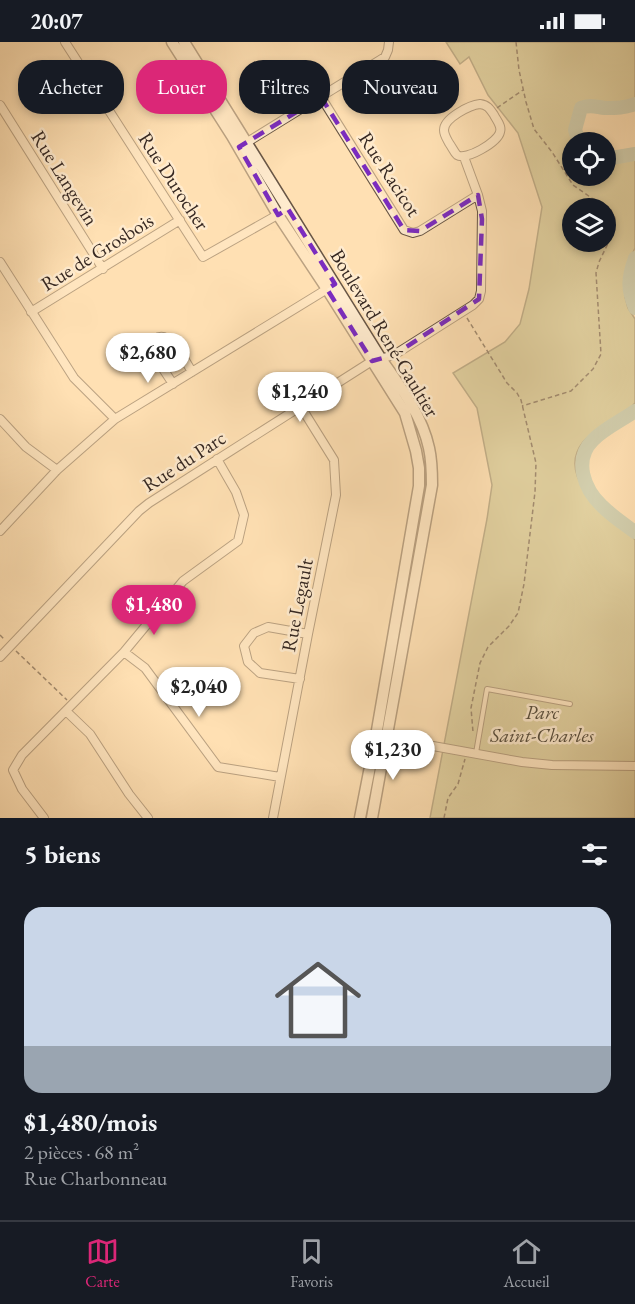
<!DOCTYPE html>
<html lang="fr">
<meta charset="utf-8">
<style>
:root{--surface:#171b24;--page:#242831;--text:#f1f3f6;--muted:#9ea1a6;--line:#363941;--accent:#db2777}
body{margin:0;font-family:"EB Garamond",serif;background:var(--page);color:var(--text);height:100vh;display:flex;flex-direction:column;font-size:22px;white-space:nowrap}
*{box-sizing:border-box;margin:0}
p{font-size:20px;color:var(--muted)}
.icon{flex:none;width:33px;height:33px;fill:none;stroke:currentColor;stroke-width:2;stroke-linecap:round;stroke-linejoin:round}
.map{position:relative;height:776px;overflow:hidden}
.panel{display:flex;flex-direction:column;background:var(--surface);flex:1}
.panel>*{flex:none}
.top-card{position:absolute;left:18px;top:18px;width:600px;height:54px;display:flex;gap:12px}
.controls{position:absolute;left:562px;top:90px;display:grid;gap:12px}
.controls a{display:grid;place-items:center;width:54px;height:54px;border-radius:50%;background:var(--surface);box-shadow:0 3px 9px #0003;font-size:30px}
.price{position:absolute;translate:-50% -51px;padding:0 14px;border-radius:21px;background:#fff;color:#222;font-size:20px;line-height:39px;filter:drop-shadow(0 2px 3px #0008)}
.price::after{content:'';position:absolute;left:50%;top:36px;width:18px;height:14px;margin-left:-9px;background:inherit;clip-path:polygon(0 0,100% 0,50% 100%)}
.price.active{background:var(--accent);color:#fff}
ul{padding:0;list-style:none}
li{display:grid;align-content:center;gap:12px;height:318px;padding:0 24px}
li span{display:grid;place-items:center;height:186px;border-radius:18px;color:#555}
li>.icon{margin-inline-start:auto}
span .icon{width:108px;height:108px;fill:#fffc;stroke-width:1}
li b{font-size:26px}
h2{display:flex;justify-content:space-between;align-items:center;height:72px;padding:0 24px;font-size:26px}
.chip{padding:0 21px;border-radius:24px;background:var(--surface);box-shadow:0 3px 9px #0003;font-size:21px;line-height:54px}
.chip.active{background:var(--accent);color:#fff}
.status{display:flex;justify-content:space-between;align-items:center;height:42px;padding:0 30px;background:var(--surface);direction:ltr}
.status svg{height:16px;fill:currentColor}
.tab-bar{display:flex;justify-content:space-around;align-items:center;height:84px;border-top:2px solid var(--line);background:var(--surface);font-size:16px;color:var(--muted)}
.tab-bar a{display:grid;justify-items:center;gap:3px}
.tab-bar .active{color:var(--accent)}
.map>svg:first-child{display:block}
</style>
<div class="status"><b>20:07</b><svg viewBox="0 0 49 12"><path d="M0 12V9h3v3zM5 12V6h3v6zM10 12V3h3v9zM15 12V0h3v12zM26 1h20v11H26zM47 4h2v5h-2z"/></svg></div>
<div class="map">
<svg width="635" height="776" viewBox="0 0 635 776">
<rect width="100%" height="100%" fill="#ffe0b3"/>
<filter id="stains"><feTurbulence type="fractalNoise" baseFrequency=".00333" numOctaves="4"/><feColorMatrix values="0 0 0 0 .2 0 0 0 0 .09 0 0 0 0 .02 0 0 0 .5 -.17"/></filter>
<radialGradient id="worn" r=".72"><stop offset=".6" stop-color="#630" stop-opacity="0"/><stop offset="1" stop-color="#630" stop-opacity=".3"/></radialGradient>
<path fill="#c0c28d" stroke="#7b7558" stroke-width="1.5" fill-rule="evenodd" d="M446,0H635V62C625,66 616,66 605,66C596,65 590,62 581,66L575,88L579,100H573V134H606V117L635,112V206L626,226L624,240L625,255L628,266L635,277V361C632,364 629,368 625,371C612,382 594,387 583,400C555,435 607,473 631,492L635,498V776H430L487,477L492,443L477,366L453,331L505,300L520,282L529,247L542,165L518,91L488,53L469,15L460,22ZM573,166H606V200H573Z"/>
<g fill="none" stroke-linecap="round" stroke-linejoin="round">
<path stroke="#a0bdab" stroke-width="14" d="M579,100L575,88L581,66C590,62 596,65 605,66C616,66 625,66 635,62
M606,117L635,112
M635,216C628,236 627,246 635,266
M635,369C621,379 605,386 593,398C573,418 584,447 602,464C612,474 624,482 635,490"/>
<g stroke="#685646" stroke-width="6">
<path id="service" d="M476,711L487,647L570,662"/>
</g>
<g stroke="#685646" stroke-width="10">
<path id="minor" d="M65,0L203,215L288,167
M321,55L404,188L413,191L420,189L478,153
M480,62C488,63 490,67 494,73C497,79 502,84 500,90C498,100 466,119 457,113C454,110 452,105 449,101C447,97 444,93 444,88C444,76 470,63 480,62Z
M0,63L103,227
M241,104L385,15L388,8L389,0
M0,220L74,336L115,377
M31,270L180,178
M173,342L152,310C150,305 150,300 155,297C170,286 185,319 192,330
M0,377L26,405L57,428
M0,489L57,428L115,377L332,244
M124,610L145,626L218,725L280,735
M0,615L139,469L149,461L372,319L394,313L473,263L479,257L481,249L482,169L478,153L464,115
M300,637L260,631L248,620L244,604L254,591L268,585L308,592
M66,669L90,692L129,752L148,776
M383,695L522,720L552,723L635,724
M44,776L22,747L13,728L22,713L124,610L183,539L238,499L244,473L236,450L217,417
M273,776L308,592L336,453L334,418L301,365"/>
</g>
<g stroke="#685646" stroke-width="13">
<path id="tertiary" d="M172,0L232,94L278,173L327,247L405,371L416,409L419,426V444L376,694L360,776
M184,0L381,317C400,344 422,373 429,406C432,419 432,431 432,443L372,776"/>
</g>
<path stroke="#362822" stroke-width="1.5" stroke-dasharray="4.5 3" stroke-linecap="butt" d="M516,0L519,28L526,60L534,87L552,110L573,143L593,157L610,166L615,176L613,191L599,220L596,231L601,312L593,327L571,349L522,364
M497,66L523,48
M467,276L507,341L517,351L521,358L536,421L535,450L524,542L518,571L509,584L488,605L480,621L471,666L473,690
M0,593L4,597
M16,609L67,658
M444,776L448,756L458,742L465,717"/>
<use href="#service" stroke="#ffebce" stroke-width="4"/>
<use href="#minor" stroke="#ffebce" stroke-width="8"/>
<use href="#tertiary" stroke="#ffebce" stroke-width="10"/>
</g>
<path d="M0 0H635V776H0ZM321,55L404,188L420,189L478,153L482,177L479,257L394,313L372,319L327,247L335,242L288,167L278,173L239,105Z" fill="#ffe0b3" fill-opacity=".55" fill-rule="evenodd"/>
<path fill="none" stroke="#7b2cbf" stroke-width="4.5" stroke-dasharray="12 8" stroke-linejoin="round" d="M321,55L404,188L420,189L478,153L482,177L479,257L394,313L372,319L327,247L335,242L288,167L278,173L239,105Z"/>
<g text-anchor="middle" dominant-baseline="central" stroke-width="5" stroke-linejoin="round" paint-order="stroke">
<g font-size="20" fill="#362822" stroke="#ffebce">
<text transform="translate(390 132) rotate(57)">Rue Racicot</text>
<text transform="translate(65 136) rotate(58)">Rue Langevin</text>
<text transform="translate(174 139) rotate(57)">Rue Durocher</text>
<text transform="translate(97 210) rotate(-32)">Rue de Grosbois</text>
<text transform="translate(385 291) rotate(59)">Boulevard René-Gaultier</text>
<text transform="translate(184 419) rotate(-33)">Rue du Parc</text>
<text transform="translate(297 563) rotate(-79)">Rue Legault</text>
</g>
<g font-size="20" font-style="italic" fill="#584e3d" stroke="#ffebce">
<text x="542" y="670">Parc<tspan x="542" dy="23">Saint-Charles</tspan></text>
</g>
</g>
<rect width="100%" height="100%" filter="url(#stains)"/>
<rect width="100%" height="100%" fill="url(#worn)"/>
</svg>
<div class="controls">
<a><svg class="icon" aria-label="locate" viewBox="0 0 24 24"><circle cx="12" cy="12" r="6"/><path d="M12 2v4M12 18v4M2 12h4M18 12h4"/></svg></a>
<a><svg class="icon" aria-label="layers" viewBox="0 0 24 24"><path d="M12 4l9 5-9 5-9-5zM3 14l9 5 9-5"/></svg></a>
</div>
<b class="price" style="left:148px;top:342px">$2,680</b>
<b class="price" style="left:300px;top:381px">$1,240</b>
<b class="price active" style="left:154px;top:594px">$1,480</b>
<b class="price" style="left:199px;top:676px">$2,040</b>
<b class="price" style="left:393px;top:739px">$1,230</b>
<div class="top-card">
<a class="chip">Acheter</a>
<a class="chip active">Louer</a>
<a class="chip">Filtres</a>
<a class="chip">Nouveau</a>
</div>
</div>
<section class="panel">
<h2>5 biens<svg class="icon" aria-label="filters" viewBox="0 0 24 24"><path d="M4 7h16M4 17h16"/><circle cx="9" cy="7" r="2"/><circle cx="15" cy="17" r="2"/></svg></h2>
<ul>
<li><span style="background:linear-gradient(#c9d6e8 75%,#9aa5b1 0)"><svg class="icon" aria-label="home" viewBox="0 0 24 24"><path d="M3 11l9-7 9 7M6 9v11h12V9"/></svg></span><div><b>$1,480/mois</b><p>2 pièces · 68 m²</p><p>Rue Charbonneau</p></div></li>
</ul>
</section>
<nav class="tab-bar">
<a class="active"><svg class="icon" aria-label="map" viewBox="0 0 24 24"><path d="M3 6l6-2 6 2 6-2v14l-6 2-6-2-6 2zM9 4v14M15 6v14"/></svg>Carte</a>
<a><svg class="icon" aria-label="saved" viewBox="0 0 24 24"><path d="M7 4h10v16l-5-4-5 4z"/></svg>Favoris</a>
<a><svg class="icon" aria-label="home" viewBox="0 0 24 24"><path d="M3 11l9-7 9 7M6 9v11h12V9"/></svg>Accueil</a>
</nav>
